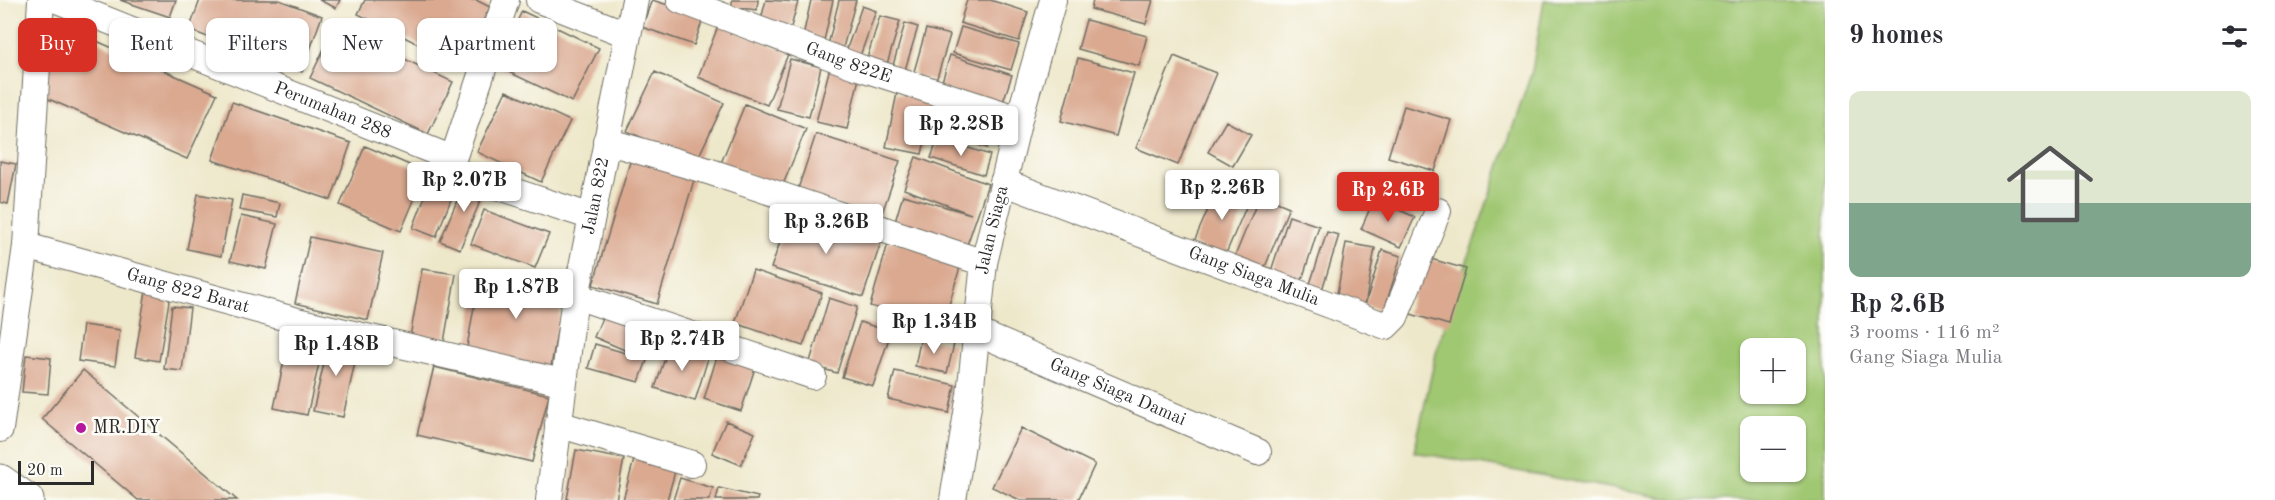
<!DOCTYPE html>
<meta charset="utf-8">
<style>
:root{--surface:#fff;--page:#f7f7f7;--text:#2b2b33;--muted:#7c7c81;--accent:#d93025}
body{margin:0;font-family:"Old Standard TT",serif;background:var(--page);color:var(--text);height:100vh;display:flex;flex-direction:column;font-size:22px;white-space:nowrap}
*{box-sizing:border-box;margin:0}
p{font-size:20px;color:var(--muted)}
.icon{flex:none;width:33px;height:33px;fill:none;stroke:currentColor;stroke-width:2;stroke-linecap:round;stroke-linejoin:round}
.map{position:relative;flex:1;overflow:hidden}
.details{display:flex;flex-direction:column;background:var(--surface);width:450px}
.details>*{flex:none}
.banner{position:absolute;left:18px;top:18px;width:570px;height:54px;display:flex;gap:12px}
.fabs{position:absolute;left:1740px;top:338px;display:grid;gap:12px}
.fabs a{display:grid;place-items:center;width:66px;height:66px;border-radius:12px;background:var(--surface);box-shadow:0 2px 4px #0004;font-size:30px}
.scale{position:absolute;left:18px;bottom:15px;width:76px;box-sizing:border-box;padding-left:6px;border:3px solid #2b2b2b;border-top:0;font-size:16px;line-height:21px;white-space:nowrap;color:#2b2b2b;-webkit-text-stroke:4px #fdfcf7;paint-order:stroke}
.price{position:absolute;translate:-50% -51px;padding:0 14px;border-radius:6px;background:#fff;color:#222;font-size:20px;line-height:39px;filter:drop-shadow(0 2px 3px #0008)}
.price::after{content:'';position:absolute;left:50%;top:36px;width:18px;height:14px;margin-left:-9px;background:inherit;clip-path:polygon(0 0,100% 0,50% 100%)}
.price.selected{background:var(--accent);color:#fff}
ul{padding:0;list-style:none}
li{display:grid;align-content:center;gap:12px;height:318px;padding:0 24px}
li span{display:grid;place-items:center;height:186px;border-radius:12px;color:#555}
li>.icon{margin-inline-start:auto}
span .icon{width:108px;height:108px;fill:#fffc;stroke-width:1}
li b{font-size:26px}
h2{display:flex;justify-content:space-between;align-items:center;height:72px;padding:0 24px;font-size:26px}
.pill{padding:0 21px;border-radius:12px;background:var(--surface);box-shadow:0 2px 4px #0004;font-size:21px;line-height:54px}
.pill.selected{background:var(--accent);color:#fff}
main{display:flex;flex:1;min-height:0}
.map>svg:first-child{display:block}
</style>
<main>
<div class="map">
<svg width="1825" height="500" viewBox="0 0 1825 500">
<rect width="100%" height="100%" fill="#fdfcf7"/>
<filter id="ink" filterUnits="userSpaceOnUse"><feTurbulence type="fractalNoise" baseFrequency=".0167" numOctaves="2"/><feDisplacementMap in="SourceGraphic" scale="12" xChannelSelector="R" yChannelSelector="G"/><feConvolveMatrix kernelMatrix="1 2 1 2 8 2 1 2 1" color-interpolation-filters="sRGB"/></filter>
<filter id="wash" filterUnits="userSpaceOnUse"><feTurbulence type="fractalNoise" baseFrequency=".008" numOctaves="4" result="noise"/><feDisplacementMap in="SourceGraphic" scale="24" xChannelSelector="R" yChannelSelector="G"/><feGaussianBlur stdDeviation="1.35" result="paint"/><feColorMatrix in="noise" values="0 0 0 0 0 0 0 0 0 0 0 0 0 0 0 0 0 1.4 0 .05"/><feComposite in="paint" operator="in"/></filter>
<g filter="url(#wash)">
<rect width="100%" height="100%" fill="#eee8cb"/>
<path fill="#a0c772" stroke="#66794e" stroke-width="1.5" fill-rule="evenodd" d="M1544,0H1825V500H1675L1414,452L1437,349L1532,71ZM1750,348H1796V393H1750ZM1750,426H1796V471H1750Z"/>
<g id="blocks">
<path fill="#daa990" d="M120,0H176L170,17Z
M200,0H279L322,16L302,72L189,30Z
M319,0H340L336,8Z
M365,0H476L490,7L460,65L358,14Z
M652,0L704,16L694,45L642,27Z
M732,0H758L757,10L732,7Z
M766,0L798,2L789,34L759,27Z
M811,0H833L824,41L803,36Z
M839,0H856L843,48L828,45Z
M967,0H990L1028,12L1019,41L960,23Z
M1093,0H1153L1146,24L1091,9Z
M862,6L876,11L860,56L846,51Z
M522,11L599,48L572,102L496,66Z
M880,16L900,21L887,64L867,58Z
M1086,20L1147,36L1139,66L1078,49Z
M905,23L918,27L904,73L892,69Z
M719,24L789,52L767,105L698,77Z
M335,26L453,82L428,134L310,78Z
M961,27L1019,44L1011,70L953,53Z
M67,28L217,94L187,159L37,94Z
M926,29L950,35L936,81L913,75Z
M950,55L1012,75L1001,108L940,88Z
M1174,56L1216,73L1178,165L1136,148Z
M1078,58L1134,73L1116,136L1061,121Z
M790,59L821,67L809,117L777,109Z
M830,67L860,74L847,129L816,122Z
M655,72L724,103L696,162L627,131Z
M506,91L570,121L541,182L477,152Z
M897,93L934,101L922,154L886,147Z
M944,97L998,116L987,148L933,129Z
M232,102L351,143L331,200L212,160Z
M745,104L806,129L782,187L721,163Z
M1404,106L1451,120L1435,171L1388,157Z
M1226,121L1251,135L1233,166L1208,152Z
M816,134L900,161L880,219L797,192Z
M938,138L990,155L984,175L931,158Z
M365,146L426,172L401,231L340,205Z
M633,152L697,170L657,304L593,285Z
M916,157L988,184L967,245L894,225L903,195L971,214L904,189Z
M0,161L16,164L8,204L0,202Z
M467,177L487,185L460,249L440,241Z
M432,178L456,187L436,237L413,228Z
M1219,184L1250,198L1224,258L1193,244Z
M198,194L232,200L221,256L187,249Z
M242,195L280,203L277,217L239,210Z
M1260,195L1289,207L1265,267L1235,256Z
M1374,199L1415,217L1401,247L1361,229Z
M484,210L549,234L535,268L471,244Z
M790,213L881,242L863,297L771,268Z
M241,216L277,224L266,269L230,261Z
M1289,216L1319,226L1302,280L1271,271Z
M1327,232L1339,235L1322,290L1309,287Z
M310,237L383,253L368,320L295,303Z
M889,240L962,260L943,326L870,306Z
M1346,243L1375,248L1365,305L1336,300Z
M1382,250L1401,256L1384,311L1365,305Z
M1424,257L1466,269L1449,325L1407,313Z
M422,269L456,274L444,342L410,337Z
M753,270L822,293L803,346L735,323Z
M480,272L565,286L551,367L466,353Z
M146,291L170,295L159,361L135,357Z
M829,298L857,307L837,373L809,365Z
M172,306L190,308L182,371L164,369Z
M605,311L657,333L639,382L588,368L595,344L646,359L594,337Z
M860,322L891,332L873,386L842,377Z
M83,325L120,330L115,366L78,361Z
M291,327L326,334L307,415L274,408Z
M330,337L359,344L343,417L313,411Z
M921,337L954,344L947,373L915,366Z
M670,343L709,355L695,401L655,388Z
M718,353L756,365L741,411L704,399Z
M26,355L51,358L48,394L22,392Z
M434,367L549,395L532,462L417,435Z
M83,370L237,500H138L42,419Z
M895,371L955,385L949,413L888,399Z
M726,421L755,433L741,465L712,453Z
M1021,428L1095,464L1078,500H1020L992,487Z
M576,450L624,459L616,500L567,499Z
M635,456L676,468L667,500H623Z
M680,478L713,488L709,500H673Z
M719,488L758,497L757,500H716Z"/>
</g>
</g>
<g filter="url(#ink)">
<use href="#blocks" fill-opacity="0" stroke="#6f6d63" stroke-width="1.5"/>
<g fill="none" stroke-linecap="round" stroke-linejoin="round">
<g stroke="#6f6d63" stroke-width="28">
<g id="minor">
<path id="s1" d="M57,0L453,159L506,0"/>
<path d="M539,0L626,34"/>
<path id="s2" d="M680,0L858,67L1019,119"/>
<path d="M606,141L708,171L984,263"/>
<path d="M442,168L592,217"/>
<path id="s3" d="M1003,182L1386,326L1395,317L1438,211"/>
<path id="s4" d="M26,246L301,322L562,382"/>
<path d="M576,296L813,376"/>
<path id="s5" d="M977,332L1258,452"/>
<path d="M558,424L692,464"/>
<path d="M0,429L26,246L41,0"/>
<path id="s6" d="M549,500L573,312L635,0"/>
<path id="s7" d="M953,500L970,394L984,263L1019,119L1053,0"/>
</g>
</g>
<g stroke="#6f6d63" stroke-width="35">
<path id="highway" d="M0,481L27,500"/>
</g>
<use href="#minor" stroke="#fff" stroke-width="26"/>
<use href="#highway" stroke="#fff" stroke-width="33"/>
</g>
</g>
<circle fill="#b5179e" stroke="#fdfcf7" stroke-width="2" cx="81" cy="428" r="6"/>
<g text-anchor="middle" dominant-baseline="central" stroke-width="5" stroke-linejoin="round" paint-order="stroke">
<g font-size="18" fill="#2b2b2b" stroke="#fdfcf7">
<text stroke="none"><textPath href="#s2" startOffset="180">Gang 822E</textPath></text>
<text stroke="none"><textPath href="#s1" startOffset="297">Perumahan 288</textPath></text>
<text stroke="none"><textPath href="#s6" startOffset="308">Jalan 822</textPath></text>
<text stroke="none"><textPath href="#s7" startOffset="273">Jalan Siaga</textPath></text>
<text stroke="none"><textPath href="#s3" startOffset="268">Gang Siaga Mulia</textPath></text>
<text stroke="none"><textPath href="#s4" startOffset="168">Gang 822 Barat</textPath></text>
<text stroke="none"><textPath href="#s5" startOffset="153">Gang Siaga Damai</textPath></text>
</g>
<g font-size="18" fill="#2b2b2b" stroke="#fdfcf7" text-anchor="start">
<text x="93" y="428">MR.DIY</text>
</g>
</g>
</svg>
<div class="fabs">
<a>+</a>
<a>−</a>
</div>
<div class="scale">20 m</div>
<b class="price" style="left:961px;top:157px">Rp 2.28B</b>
<b class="price" style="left:464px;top:213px">Rp 2.07B</b>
<b class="price" style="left:1222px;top:221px">Rp 2.26B</b>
<b class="price selected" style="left:1388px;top:223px">Rp 2.6B</b>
<b class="price" style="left:826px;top:255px">Rp 3.26B</b>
<b class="price" style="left:516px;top:320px">Rp 1.87B</b>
<b class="price" style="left:934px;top:355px">Rp 1.34B</b>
<b class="price" style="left:682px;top:372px">Rp 2.74B</b>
<b class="price" style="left:336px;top:377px">Rp 1.48B</b>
<div class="banner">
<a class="pill selected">Buy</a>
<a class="pill">Rent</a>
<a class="pill">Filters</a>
<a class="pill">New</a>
<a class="pill">Apartment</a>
</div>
</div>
<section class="details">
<h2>9 homes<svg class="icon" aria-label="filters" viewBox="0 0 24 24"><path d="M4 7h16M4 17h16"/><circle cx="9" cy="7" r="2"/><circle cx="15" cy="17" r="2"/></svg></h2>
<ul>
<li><span style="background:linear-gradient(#dfe7d0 60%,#7fa58c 0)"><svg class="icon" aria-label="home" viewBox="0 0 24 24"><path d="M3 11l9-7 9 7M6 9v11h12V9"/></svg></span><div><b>Rp 2.6B</b><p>3 rooms · 116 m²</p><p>Gang Siaga Mulia</p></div></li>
</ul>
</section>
</main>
